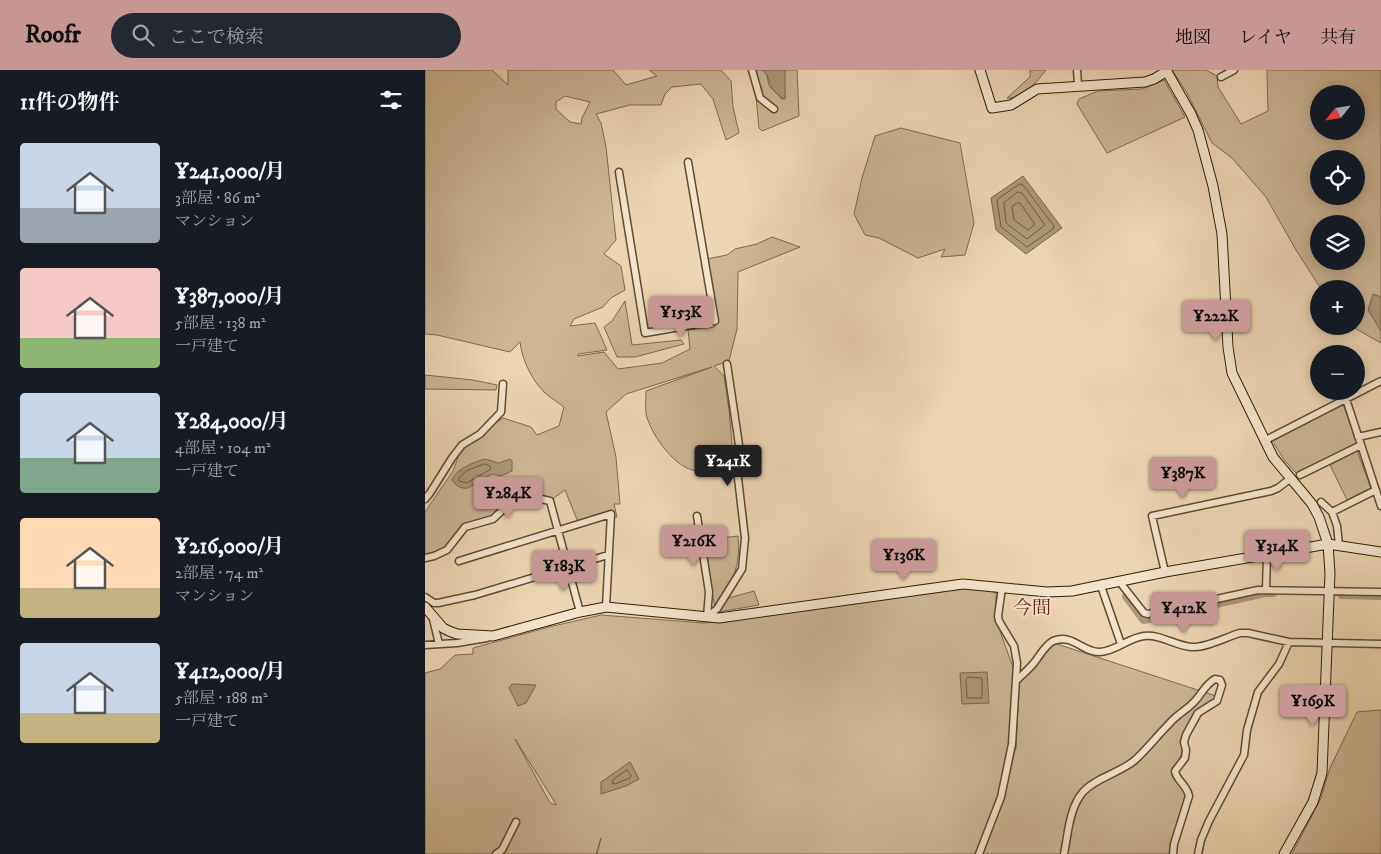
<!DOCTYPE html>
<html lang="ja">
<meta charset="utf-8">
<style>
:root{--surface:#171b24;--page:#242831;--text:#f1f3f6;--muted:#9ea1a6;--accent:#c59692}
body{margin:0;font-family:"IM FELL DW Pica","Noto Serif JP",serif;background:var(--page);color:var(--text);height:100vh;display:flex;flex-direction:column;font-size:19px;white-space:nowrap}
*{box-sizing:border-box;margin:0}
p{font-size:16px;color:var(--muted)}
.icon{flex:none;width:28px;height:28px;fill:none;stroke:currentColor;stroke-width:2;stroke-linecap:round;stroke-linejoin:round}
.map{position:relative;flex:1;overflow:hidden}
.drawer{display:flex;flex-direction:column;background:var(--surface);width:425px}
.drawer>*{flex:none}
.needle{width:32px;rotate:240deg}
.tools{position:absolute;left:885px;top:15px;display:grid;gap:10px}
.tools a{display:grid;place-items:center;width:55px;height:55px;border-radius:50%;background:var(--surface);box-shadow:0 2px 12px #0003;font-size:25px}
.price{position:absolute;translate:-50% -42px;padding:0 11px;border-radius:5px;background:var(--accent);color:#111;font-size:16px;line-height:32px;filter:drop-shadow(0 1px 2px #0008)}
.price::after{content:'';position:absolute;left:50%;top:30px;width:15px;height:11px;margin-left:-8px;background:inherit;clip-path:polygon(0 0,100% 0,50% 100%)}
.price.active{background:#222;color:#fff}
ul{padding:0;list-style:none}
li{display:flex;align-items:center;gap:15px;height:125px;padding:0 20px}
li span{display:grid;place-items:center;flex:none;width:140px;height:100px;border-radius:5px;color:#555}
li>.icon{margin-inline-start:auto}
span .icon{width:60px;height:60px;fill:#fffc;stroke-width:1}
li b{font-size:21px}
h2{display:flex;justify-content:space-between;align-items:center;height:60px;padding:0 20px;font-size:21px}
header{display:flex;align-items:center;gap:30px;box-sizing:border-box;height:70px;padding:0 25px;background:var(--accent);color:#111}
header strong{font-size:24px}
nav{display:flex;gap:28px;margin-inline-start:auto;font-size:18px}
.search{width:350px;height:45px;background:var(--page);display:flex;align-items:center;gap:12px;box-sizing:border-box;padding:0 18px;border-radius:28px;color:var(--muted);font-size:19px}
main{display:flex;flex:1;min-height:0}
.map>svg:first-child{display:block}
</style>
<header>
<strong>Roofr</strong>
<div class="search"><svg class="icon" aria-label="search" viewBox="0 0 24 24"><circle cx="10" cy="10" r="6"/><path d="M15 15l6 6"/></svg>ここで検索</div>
<nav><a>地図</a><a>レイヤ</a><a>共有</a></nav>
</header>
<main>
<section class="drawer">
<h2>11件の物件<svg class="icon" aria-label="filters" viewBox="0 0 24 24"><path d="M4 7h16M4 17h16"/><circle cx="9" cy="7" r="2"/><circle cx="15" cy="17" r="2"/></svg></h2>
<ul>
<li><span style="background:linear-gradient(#c9d6e8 65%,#9aa5b1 0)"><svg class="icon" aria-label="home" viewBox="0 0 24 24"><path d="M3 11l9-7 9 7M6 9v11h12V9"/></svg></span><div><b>¥241,000/月</b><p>3部屋 · 86 m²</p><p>マンション</p></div></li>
<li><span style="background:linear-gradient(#f6c9c9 70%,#8fb573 0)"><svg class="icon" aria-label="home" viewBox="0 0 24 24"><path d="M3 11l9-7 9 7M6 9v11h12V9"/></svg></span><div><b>¥387,000/月</b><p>5部屋 · 138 m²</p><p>一戸建て</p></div></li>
<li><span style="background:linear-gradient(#c9d6e8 65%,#7fa58c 0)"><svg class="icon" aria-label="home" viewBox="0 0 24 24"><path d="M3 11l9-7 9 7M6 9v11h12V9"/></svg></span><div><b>¥284,000/月</b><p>4部屋 · 104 m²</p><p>一戸建て</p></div></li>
<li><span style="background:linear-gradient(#ffd9b3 70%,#c2b280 0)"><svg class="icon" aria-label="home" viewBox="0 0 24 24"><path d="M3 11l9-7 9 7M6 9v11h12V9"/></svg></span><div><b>¥216,000/月</b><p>2部屋 · 74 m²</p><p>マンション</p></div></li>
<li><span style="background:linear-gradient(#c9d6e8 70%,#c2b280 0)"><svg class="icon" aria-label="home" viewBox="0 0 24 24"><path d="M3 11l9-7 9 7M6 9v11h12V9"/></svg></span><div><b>¥412,000/月</b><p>5部屋 · 188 m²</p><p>一戸建て</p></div></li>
</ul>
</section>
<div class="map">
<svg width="956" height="784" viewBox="0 0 956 784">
<rect width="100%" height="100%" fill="#ecd5b2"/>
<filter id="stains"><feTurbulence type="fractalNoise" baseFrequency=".004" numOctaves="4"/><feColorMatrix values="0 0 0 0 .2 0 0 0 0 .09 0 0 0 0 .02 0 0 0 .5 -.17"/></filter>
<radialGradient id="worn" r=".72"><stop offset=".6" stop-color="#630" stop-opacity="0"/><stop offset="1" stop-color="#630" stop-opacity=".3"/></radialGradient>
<path fill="#ccb695" stroke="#7d6a4e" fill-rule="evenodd" d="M0,0H67L83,15V0H188L201,15L232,6L224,0H296L306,11L308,37L314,63L301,70L288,29L276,14L247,17L240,24L236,35H205L171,44L176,53L181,77L191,170L179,184L196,196L200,220L186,228L178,237L149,249L145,256L170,253L182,280L153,284V286L179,282L193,299L237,293L265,279L263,260L290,257L282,189L302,185L310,179L332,174L347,167L375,177L313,202L312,259L304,291L289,296L299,306L304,340L308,386C299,393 289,400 277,401C253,404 226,365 221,344C220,337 221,329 221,321L287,297L201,324L181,342L191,387L195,434H189L192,447L186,449L185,444L153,452L140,420L125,431L101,426L62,451L39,454L22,477L0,487V442L28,401L37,376L78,348L106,357L112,365L134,356L139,337C133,332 125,328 119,322C106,309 97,289 95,272L85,282L12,265L0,264ZM140,26L165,32L157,48L156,54L145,52L131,39V32Z
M326,0H341L344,16L357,29L360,28L359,0H372L374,46L337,61L334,58L329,6Z
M605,0H621C612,11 598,30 582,28L605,7Z
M747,0H781L792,6L793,17L816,54L843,41L842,0H956V273L926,256H931V219H896L871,180L841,127L807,88L787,73L762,23ZM894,24H931V61H894ZM894,89H931V126H894ZM894,154H931V191H894Z
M739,10L760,47L682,83L652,34L654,29L673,21L717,19Z
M476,58L535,73L549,153L540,185L516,187L520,179L493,188L454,168L440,165L429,144L437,108L450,66Z
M200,231L207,275L256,270L259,274L210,287H192L179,257L187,251Z
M0,305L48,310L72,315L71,320L0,319Z
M918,333L932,374L872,404L860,391L846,369Z
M932,381L946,418L922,430L905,395Z
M313,466C316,489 309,507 300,529L329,521L334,535L294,542L290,538L278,470Z
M541,516L571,522V550L589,600L582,703L591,678L594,614L605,598L629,573L794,627L773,643L750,700L763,719L749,784H172L176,768L171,784H0V603L15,599L30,585L48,584V578L124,557L176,545L279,553ZM90,669L131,734V735L125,733Z
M956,640V784H867L896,728L905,698L932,642Z"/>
<path fill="#ab9678" stroke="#79664b" d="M337,0H360V29H358L347,19L342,5Z
M598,106L637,158L601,184L571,160L566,128Z
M948,224L956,227V261L943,240Z
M60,389L74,393L85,389L87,391V401L76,406L67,404L43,418C36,419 31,416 27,410C31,399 49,392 60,389Z
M562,602L564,633L537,634L535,603Z
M87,614L111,615L101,633L93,636L84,618Z
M205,692L214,709L201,716L176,724V712Z"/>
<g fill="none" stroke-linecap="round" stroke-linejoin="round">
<path stroke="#6c5a40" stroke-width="1" d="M595,114L598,115L629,156L628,159L602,177L576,157L572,131L573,129Z
M593,122L597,123L620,155L602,169L581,153L579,133Z
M592,133H595L609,153V155L603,160L589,150L587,137Z
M60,394L65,396L66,399L42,413L34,411V408L41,401Z
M543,607L557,608V628H542L541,610Z
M202,700L206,705L205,708L190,714L187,713L188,710Z"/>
<path stroke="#ab9678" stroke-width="10" d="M917,524L956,525
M702,526L719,549L840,522H848"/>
<g stroke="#5e4b32" stroke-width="9">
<path id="street" d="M327,0L335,28L349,39
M652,0L653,15
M796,7L809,0
M194,102L220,263L290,251L263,92
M921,329L956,436
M933,367L956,362
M839,371L956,311
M875,405L936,375
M0,429L5,423L27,388L37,375L55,364L76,342L78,314
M896,432L907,442
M272,446L284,522L282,547
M914,475L912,456L907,442L951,420
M0,488L9,486L22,480L40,457L68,449L84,434L91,430L107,427L125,431L155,542
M34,491L186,444L181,537
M740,502L727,446L846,421L853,418L866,408
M694,511L719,543L723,544L833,520L956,522
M676,516L696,574
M841,519L842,485
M0,527L9,533H13L50,525L183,485
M282,547L292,539L317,499L320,468L311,391L314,375L302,294
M8,549L14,574
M0,575L32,573L62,568
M592,610C597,605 603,600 608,594C615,586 619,576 628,571C648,563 658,583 675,582C691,581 703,568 719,566C736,564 750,576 767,577C781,578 801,567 815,563H823L864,572L956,574
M71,784L77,780L91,752
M554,784L576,727L587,674L592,593L589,576L574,551L573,546L577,518
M639,784C643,765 644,738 658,722C670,708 695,703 710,690C722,679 732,666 744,654C751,645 762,640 770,631C777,623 781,614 790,609L795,610L797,615L792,631L773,643L761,665L759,672L761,680L760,688L750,701C751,710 762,715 764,726L749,774L748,784
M773,784L776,770L784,751L819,685L822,660L833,622L854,594L864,572"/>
</g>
<g stroke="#2e1d07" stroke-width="11">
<path id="secondary" d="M555,0L567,38L586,35L612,19L720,12L729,9L742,1
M741,0L766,44L773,60L788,116L797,164L803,277L807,303L848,387L887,434L894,447L903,474L905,503L897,703L888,732L859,784
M0,537L18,558L24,561L32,564L68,566L155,542L181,537L294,548L538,514L622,522L647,521L740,502L903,474L956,482"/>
</g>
<use href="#street" stroke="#f3e4cd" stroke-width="6"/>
<use href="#secondary" stroke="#f3e4cd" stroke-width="9"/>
</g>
<g text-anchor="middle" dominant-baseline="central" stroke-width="4" stroke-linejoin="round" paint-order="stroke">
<g font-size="19" fill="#7a1f14" stroke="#f3e4cd">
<text x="607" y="538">今間</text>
</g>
</g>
<rect width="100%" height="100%" filter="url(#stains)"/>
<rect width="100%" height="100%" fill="url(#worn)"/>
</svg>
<div class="tools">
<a><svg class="needle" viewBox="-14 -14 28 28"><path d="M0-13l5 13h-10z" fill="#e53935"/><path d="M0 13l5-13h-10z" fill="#9ea1a6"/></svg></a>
<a><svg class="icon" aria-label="locate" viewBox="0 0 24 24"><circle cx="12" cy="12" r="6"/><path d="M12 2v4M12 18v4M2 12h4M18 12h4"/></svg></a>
<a><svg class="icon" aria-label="layers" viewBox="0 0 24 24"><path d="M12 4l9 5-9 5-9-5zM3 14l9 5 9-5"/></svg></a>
<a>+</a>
<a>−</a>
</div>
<b class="price" style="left:256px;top:268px">¥153K</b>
<b class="price" style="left:791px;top:272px">¥222K</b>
<b class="price active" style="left:303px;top:417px">¥241K</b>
<b class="price" style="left:758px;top:429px">¥387K</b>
<b class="price" style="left:83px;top:449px">¥284K</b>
<b class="price" style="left:269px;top:497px">¥216K</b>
<b class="price" style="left:852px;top:502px">¥314K</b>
<b class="price" style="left:479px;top:511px">¥136K</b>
<b class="price" style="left:139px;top:522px">¥183K</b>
<b class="price" style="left:759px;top:564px">¥412K</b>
<b class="price" style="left:888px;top:657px">¥169K</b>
</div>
</main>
